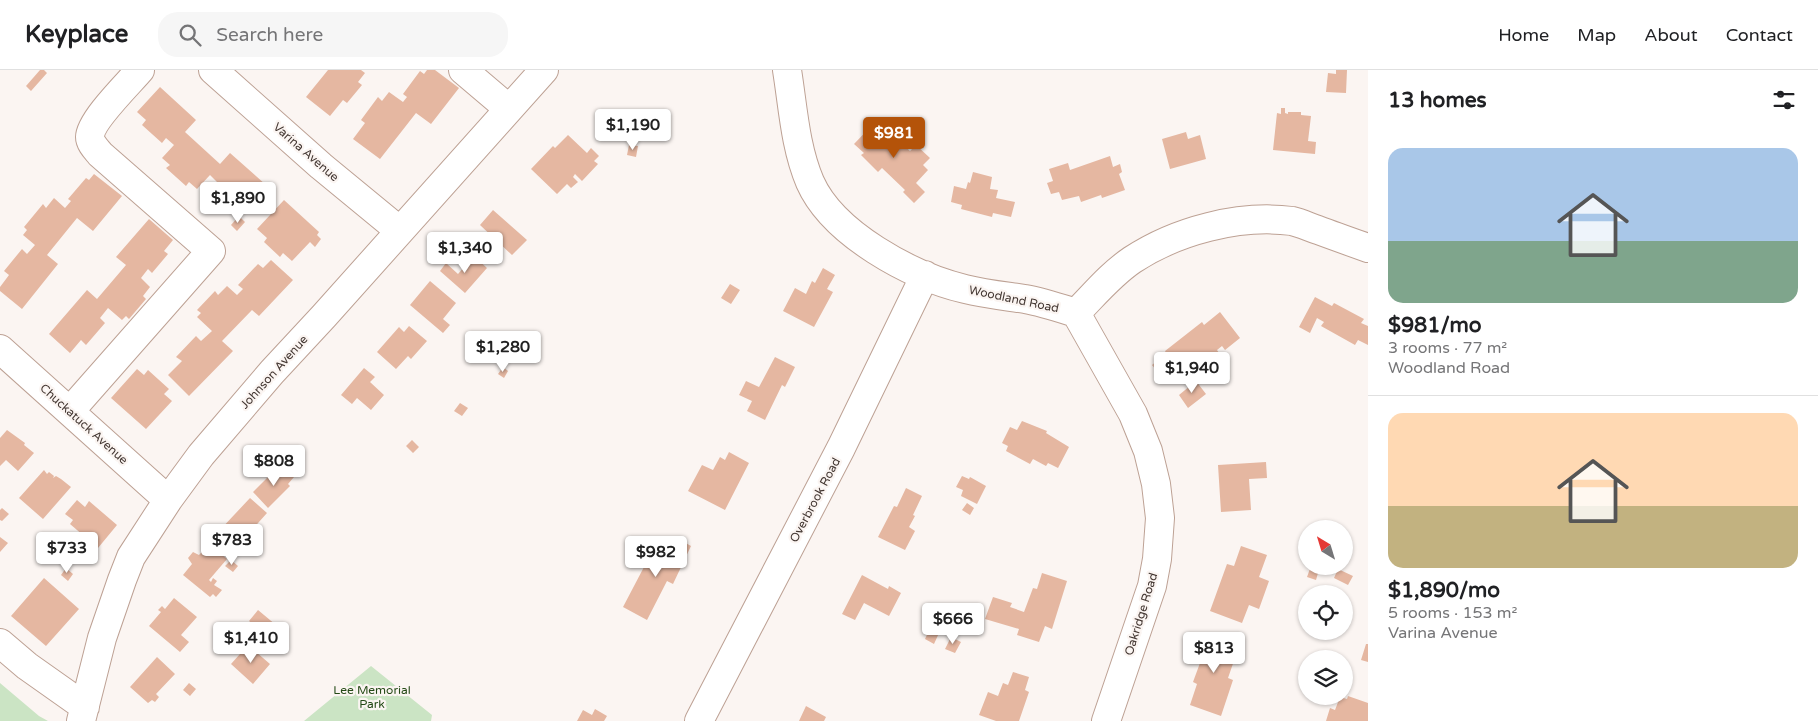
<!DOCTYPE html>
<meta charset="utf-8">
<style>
:root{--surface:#fff;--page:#f6f6f6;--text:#202124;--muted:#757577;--line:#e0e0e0;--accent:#b45309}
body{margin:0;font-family:"Varela Round",sans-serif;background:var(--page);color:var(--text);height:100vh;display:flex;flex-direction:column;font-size:19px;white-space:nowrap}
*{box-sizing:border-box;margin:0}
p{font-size:16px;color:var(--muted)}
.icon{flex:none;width:28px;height:28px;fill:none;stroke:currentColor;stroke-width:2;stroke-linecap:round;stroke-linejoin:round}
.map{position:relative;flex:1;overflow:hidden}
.sheet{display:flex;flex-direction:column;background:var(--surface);width:450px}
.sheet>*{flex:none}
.needle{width:32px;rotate:322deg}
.tools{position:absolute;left:1298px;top:450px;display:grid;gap:10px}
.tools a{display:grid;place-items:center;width:55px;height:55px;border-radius:50%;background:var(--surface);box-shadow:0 1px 4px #0004;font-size:25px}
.price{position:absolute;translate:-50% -42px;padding:0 11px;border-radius:5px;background:#fff;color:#222;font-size:16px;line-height:32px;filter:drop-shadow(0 1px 2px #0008)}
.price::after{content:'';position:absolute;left:50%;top:30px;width:15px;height:11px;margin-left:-8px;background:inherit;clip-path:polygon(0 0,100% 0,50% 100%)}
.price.current{background:var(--accent);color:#fff}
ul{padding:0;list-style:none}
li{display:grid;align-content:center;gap:10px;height:265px;padding:0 20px}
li+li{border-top:1px solid var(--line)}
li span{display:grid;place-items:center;height:155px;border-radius:15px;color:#555}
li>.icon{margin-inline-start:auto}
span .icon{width:90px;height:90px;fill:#fffc;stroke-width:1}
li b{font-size:21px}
h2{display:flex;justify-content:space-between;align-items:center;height:60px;padding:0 20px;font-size:21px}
header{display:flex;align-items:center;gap:30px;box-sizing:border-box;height:70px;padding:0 25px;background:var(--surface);border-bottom:1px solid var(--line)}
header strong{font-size:24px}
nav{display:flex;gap:28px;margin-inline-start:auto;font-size:18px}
.search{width:350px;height:45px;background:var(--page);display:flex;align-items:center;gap:12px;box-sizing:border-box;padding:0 18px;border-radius:20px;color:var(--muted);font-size:19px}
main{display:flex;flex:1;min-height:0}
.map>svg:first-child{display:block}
</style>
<header>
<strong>Keyplace</strong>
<div class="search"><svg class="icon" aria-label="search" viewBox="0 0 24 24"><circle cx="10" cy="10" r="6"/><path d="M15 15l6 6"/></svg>Search here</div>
<nav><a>Home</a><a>Map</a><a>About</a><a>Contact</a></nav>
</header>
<main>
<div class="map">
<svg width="1368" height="651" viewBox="0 0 1368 651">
<rect width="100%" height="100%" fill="#fbf5f2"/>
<path fill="#cbe4c4" d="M371,596L432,645L431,651H304Z
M0,613L39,646L48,651H0Z"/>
<path fill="#e5b7a1" d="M40,0H44L47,3L31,21L26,16Z
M328,0H361L365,3L358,12L362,15L347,33L343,30L330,46L306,27Z
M427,0H435L459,18L431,54L416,43L380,89L353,69L365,53L361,50L378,27L382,31L389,22L403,32L407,27L403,24L420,1L424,4Z
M1336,0H1347L1346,23L1326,22L1328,3L1336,4Z
M160,17L196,50L185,62L220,94L230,83L266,115L246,138L239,131L235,135L214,117L218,113L210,105L197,119L189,112L186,116L166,98L170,95L162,88L174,75L166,68L162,73L142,55L146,50L137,42Z
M1281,38H1285V43L1288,44V42H1301V45L1311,46L1308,71L1316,72L1315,84L1273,80L1277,43L1281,44Z
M877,50L910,81L916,75L930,88L923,95L928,100L916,113L925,122L914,133L903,122L905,120L882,98L878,102L861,85L864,83L854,74Z
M1186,62L1188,69L1200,65L1206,89L1170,99L1162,69Z
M568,65L587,83L591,78L599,86L594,91L598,94L582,111L575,104L573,107L578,112L571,118L567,114L557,124L531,99L553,76L555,78Z
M629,75L638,76L636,87L627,85Z
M1110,86L1113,97L1120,94L1122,102L1119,104L1125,120L1102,128L1101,125L1081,132L1079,126L1062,130L1059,122L1051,124L1047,113L1053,111L1049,99L1068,93L1070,100Z
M973,102L992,107L990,119L998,120L996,128L1015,132L1011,147L993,143L992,147L961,139L962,135L951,132L954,116L966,119L968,112L970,113Z
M94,104L122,126L93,161L77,148L47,185L58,194L22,239L0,221V217L9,205L4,201L22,179L27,184L35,175L23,165L27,160L24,157L43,134L46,138L54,128L65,138L71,131L68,129L86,108L89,110Z
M284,130L319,162L317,165L321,169L315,177L310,172L292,191L283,183L280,187L264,172L267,168L257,159Z
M493,140L527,170L512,185L480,155Z
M239,146L245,152L237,161L231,155Z
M149,149L173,170L164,181L168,184L152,203L148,199L141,208L150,217L143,226L146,229L129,249L126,246L122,250L108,238L100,248L105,253L86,275L81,270L70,283L49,264L87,220L97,229L126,195L116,187Z
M474,186L487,198L465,223L440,201L446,193L458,204Z
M271,190L293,210L259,246L252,240L222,271L233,281L189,326L168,305L182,291L176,287L196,266L201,271L212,261L197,247L201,243L197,240L215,221L218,225L227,216L237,225L243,219L238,215L258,194L263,198Z
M823,198L835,205L827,219L833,222L814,257L783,241L795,218L806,224L812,211L815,213Z
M430,211L456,233L443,249L450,255L443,263L410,235Z
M730,214L740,220L731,234L721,228Z
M1315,227L1332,236L1334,233L1364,249L1361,253L1368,256V275L1358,270L1355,275L1321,256L1324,252L1317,248L1310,263L1299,257Z
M1220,242L1240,268L1225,280L1222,276L1217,280L1219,283L1207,293L1205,290L1201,293L1199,290L1182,304L1179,300L1165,311L1152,295L1166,283L1165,281L1202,252L1204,255Z
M409,256L427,271L411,289L408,286L396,299L377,282L399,257L404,262Z
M506,277L511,282L503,291L498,286Z
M775,287L795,297L785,317L782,315L765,350L747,341L752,331L739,325L746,311L759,317Z
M503,297L508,301L504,308L498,304Z
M364,298L375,307L370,312L384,325L371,340L357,328L352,334L341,325Z
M137,299L144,305L148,300L169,319L164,324L172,331L146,359L111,328Z
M1196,311L1206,324L1188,338L1179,325Z
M460,333L468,338L462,346L454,341Z
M1022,351L1047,361L1046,363L1069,377L1058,398L1048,393L1046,396L1033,389L1030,394L1006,381L1008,376L1002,373L1010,357L1017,360Z
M7,360L25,373L24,375L34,383L18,401L6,390L0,396V368Z
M412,370L419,377L413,383L406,376Z
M729,382L749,393L725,440L688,421L702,395L713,400L720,387L725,390Z
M1266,392L1267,408L1249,409L1251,440L1221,442L1218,395Z
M285,397L294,407L288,414L290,416L268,438L253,422L273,402L277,405Z
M44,400L47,404L49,402L54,406L53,408L56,406L61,409L71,417L43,449L19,428Z
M962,406L969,409L970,407L986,416L977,434L961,426L963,420L956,417Z
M906,418L922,426L913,445L915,446L909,457L915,461L905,480L878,467L894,436L897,437Z
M250,428L267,443L249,463L254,468L247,476L236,465L230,471L219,461Z
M77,430L85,437L89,431L117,455L98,478L70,454L73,450L65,444Z
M967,433L974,438L970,445L962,440Z
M2,438L9,444L2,451L0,450V440Z
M0,467L8,473L0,482Z
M675,467L691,476L673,514L667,511L647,550L623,537L655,476L667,482Z
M209,474L227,489L209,510L211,512L213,508L217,511L214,515L222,520L216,527L213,524L210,527L183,505L192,494L188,488L193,482L199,485Z
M1241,476L1267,485L1259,507L1269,511L1259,539L1249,535L1242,553L1210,541L1227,494L1234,496Z
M231,490L238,496L233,502L225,496Z
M1311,496H1320L1316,510L1307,507Z
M66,498L73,504L68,511L61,505Z
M1338,499L1353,506L1348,515L1334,508Z
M1042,503L1067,511L1052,559L1045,556L1039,572L1017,565L1019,559L985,549L993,527L1012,533L1010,537L1024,542L1033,518L1037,519Z
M862,505L888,519L889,516L901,523L889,546L864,533L855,550L842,544Z
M44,508L79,539L46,576L11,546Z
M174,528L197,547L181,565L189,572L180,582L149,556L161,542L158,540L162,536L165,539Z
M258,540L276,555L274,557L280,562L273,570L249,551Z
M935,548L944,552L934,574L925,569Z
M1214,562L1238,570L1234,581L1237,582L1228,608L1233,610L1221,646L1190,635L1197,614L1193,612L1200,593L1194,591L1202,570L1211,573Z
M951,567L961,572L955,583L945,579Z
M1366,574H1368V592L1361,590Z
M248,575L270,594L253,614L231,594Z
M157,587L175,604L156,624L159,627L155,632L152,630L148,633L130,617Z
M1013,602L1029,607L1025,620L1029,622L1019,651H996L979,645L988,622L998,626L1003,613L1008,615Z
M189,613L196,619L190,626L183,620Z
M1348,626L1368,633V651H1326L1330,638L1335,640L1340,627L1347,629Z
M806,636L826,647L824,651H799Z
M595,639L607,646L604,651H577L583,640L592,645Z"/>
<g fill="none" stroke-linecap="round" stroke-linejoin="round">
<g stroke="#bda194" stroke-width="30">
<path id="minor" d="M213,0L321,96L400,161
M463,0L509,39
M787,0C793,37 795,77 810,112C833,164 911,206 965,219C985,224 1005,226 1025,229C1042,232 1060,238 1076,243C1094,225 1110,205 1132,190C1176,161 1239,144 1292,151C1301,153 1309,157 1318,160C1334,166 1351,172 1368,178
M1076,243L1133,344L1148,381L1156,414L1160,448L1157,489L1152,516L1106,651
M0,279L168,430
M70,341L211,181L100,84C96,79 90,73 90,67C90,51 129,13 140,0
M0,573L27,596L85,637
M81,651L102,568L122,510L131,487L168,430L201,385L272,302L324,246L544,0
M699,651L841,378L925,205"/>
</g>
<use href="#minor" stroke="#fff" stroke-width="28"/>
</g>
<g text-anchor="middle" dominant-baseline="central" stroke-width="4.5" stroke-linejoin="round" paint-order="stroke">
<g font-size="12" fill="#433732" stroke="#fbf5f2">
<text transform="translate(306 82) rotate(41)">Varina Avenue</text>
<text transform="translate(1014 229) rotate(12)">Woodland Road</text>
<text transform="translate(274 302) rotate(-48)">Johnson Avenue</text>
<text transform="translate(84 354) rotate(42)">Chuckatuck Avenue</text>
<text transform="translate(815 430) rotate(-62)">Overbrook Road</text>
<text transform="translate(1141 544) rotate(-73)">Oakridge Road</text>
</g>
<g font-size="12" fill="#244a16" stroke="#fbf5f2">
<text x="372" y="620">Lee Memorial<tspan x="372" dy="14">Park</tspan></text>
</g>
</g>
</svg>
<div class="tools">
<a><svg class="needle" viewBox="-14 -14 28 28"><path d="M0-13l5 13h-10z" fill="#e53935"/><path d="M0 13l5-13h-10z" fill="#757577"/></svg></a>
<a><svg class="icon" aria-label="locate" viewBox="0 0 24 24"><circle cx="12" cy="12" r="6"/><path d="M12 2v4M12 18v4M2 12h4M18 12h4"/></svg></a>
<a><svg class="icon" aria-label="layers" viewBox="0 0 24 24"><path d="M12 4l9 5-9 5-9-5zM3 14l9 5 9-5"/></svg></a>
</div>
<b class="price" style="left:633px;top:81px">$1,190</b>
<b class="price current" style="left:894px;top:89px">$981</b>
<b class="price" style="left:238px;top:154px">$1,890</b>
<b class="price" style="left:465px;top:204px">$1,340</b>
<b class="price" style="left:503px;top:303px">$1,280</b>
<b class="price" style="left:1192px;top:324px">$1,940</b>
<b class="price" style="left:274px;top:417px">$808</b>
<b class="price" style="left:232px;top:496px">$783</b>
<b class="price" style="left:67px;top:504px">$733</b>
<b class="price" style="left:656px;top:508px">$982</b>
<b class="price" style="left:953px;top:575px">$666</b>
<b class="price" style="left:251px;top:594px">$1,410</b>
<b class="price" style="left:1214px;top:604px">$813</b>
</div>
<section class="sheet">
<h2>13 homes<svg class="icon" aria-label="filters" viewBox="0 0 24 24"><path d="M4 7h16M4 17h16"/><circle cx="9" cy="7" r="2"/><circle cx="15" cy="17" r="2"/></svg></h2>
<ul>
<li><span style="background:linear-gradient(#a9c7e8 60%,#7fa58c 0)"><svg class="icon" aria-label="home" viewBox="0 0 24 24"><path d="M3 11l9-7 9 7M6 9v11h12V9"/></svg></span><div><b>$981/mo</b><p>3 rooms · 77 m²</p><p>Woodland Road</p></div></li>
<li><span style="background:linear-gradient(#ffd9b3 60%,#c2b280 0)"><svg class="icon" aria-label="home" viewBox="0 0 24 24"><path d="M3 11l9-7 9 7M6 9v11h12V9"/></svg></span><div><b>$1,890/mo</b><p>5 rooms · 153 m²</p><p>Varina Avenue</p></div></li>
</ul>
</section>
</main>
